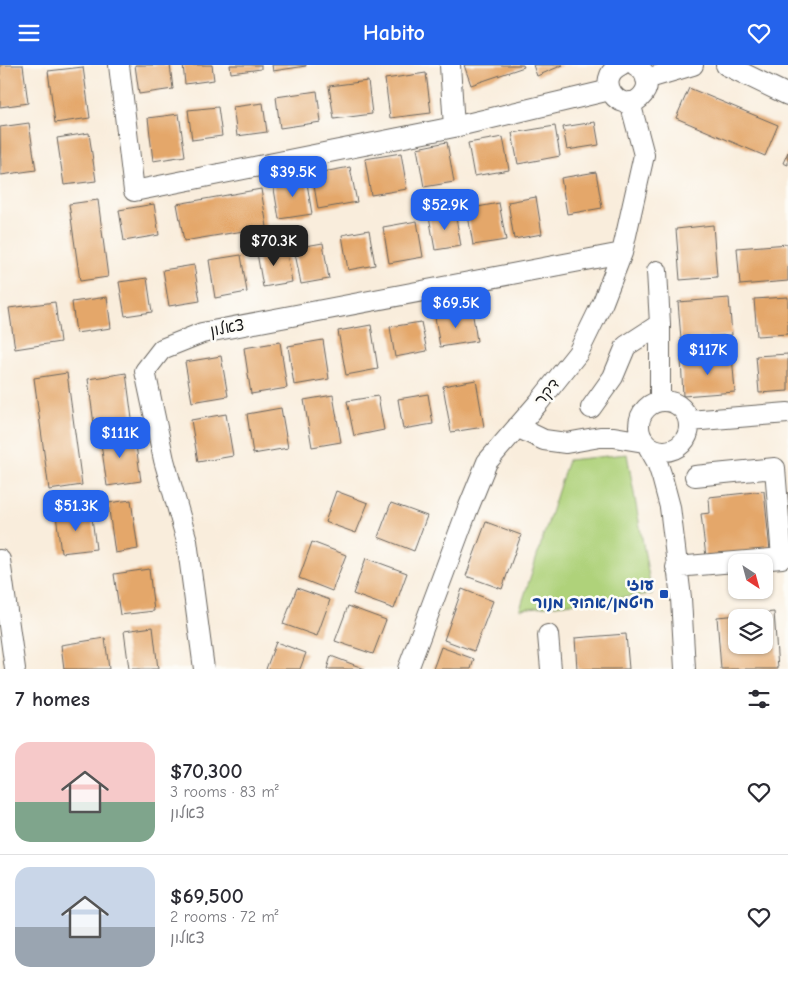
<!DOCTYPE html>
<meta charset="utf-8">
<style>
:root{--surface:#fff;--page:#f7f7f7;--text:#2b2b33;--muted:#7c7c81;--line:#e1e1e2;--accent:#2563eb}
body{margin:0;font-family:"Comic Neue","Playpen Sans Hebrew",sans-serif;background:var(--page);color:var(--text);height:100vh;display:flex;flex-direction:column;font-size:19px;white-space:nowrap}
*{box-sizing:border-box;margin:0}
p{font-size:16px;color:var(--muted)}
.icon{flex:none;width:28px;height:28px;fill:none;stroke:currentColor;stroke-width:2;stroke-linecap:round;stroke-linejoin:round}
.map{position:relative;height:604px;overflow:hidden}
.panel{display:flex;flex-direction:column;background:var(--surface);flex:1}
.panel>*{flex:none}
.needle{width:32px;rotate:144deg}
.buttons{position:absolute;left:728px;top:489px;display:grid;gap:10px}
.buttons a{display:grid;place-items:center;width:45px;height:45px;border-radius:10px;background:var(--surface);box-shadow:0 1px 4px #0004;font-size:25px}
.price{position:absolute;translate:-50% -42px;padding:0 11px;border-radius:10px;background:var(--accent);color:#fff;font-size:16px;line-height:32px;filter:drop-shadow(0 1px 2px #0008)}
.price::after{content:'';position:absolute;left:50%;top:30px;width:15px;height:11px;margin-left:-8px;background:inherit;clip-path:polygon(0 0,100% 0,50% 100%)}
.price.selected{background:#222;color:#fff}
ul{padding:0;list-style:none}
li{display:flex;align-items:center;gap:15px;height:125px;padding:0 15px}
li+li{border-top:1px solid var(--line)}
li span{display:grid;place-items:center;flex:none;width:140px;height:100px;border-radius:15px;color:#555}
li>.icon{margin-inline-start:auto}
span .icon{width:60px;height:60px;fill:#fffc;stroke-width:1}
li b{font-size:21px}
h2{display:flex;justify-content:space-between;align-items:center;height:60px;padding:0 15px;font-size:21px}
header{display:flex;justify-content:space-between;align-items:center;height:65px;padding:0 15px;background:var(--accent);color:#fff;font-size:22px;font-weight:700}
.map>svg:first-child{display:block}
</style>
<header><svg class="icon" aria-label="menu" viewBox="0 0 24 24"><path d="M4 6h16M4 12h16M4 18h16"/></svg>Habito<svg class="icon" aria-label="heart" viewBox="0 0 24 24"><path d="M12 20l-8-8c-3-5 5-10 8-4 3-6 11-1 8 4z"/></svg></header>
<div class="map">
<svg width="788" height="604" viewBox="0 0 788 604">
<rect width="100%" height="100%" fill="#fdfcf7"/>
<filter id="ink" filterUnits="userSpaceOnUse"><feTurbulence type="fractalNoise" baseFrequency=".02" numOctaves="2"/><feDisplacementMap in="SourceGraphic" scale="10" xChannelSelector="R" yChannelSelector="G"/><feConvolveMatrix kernelMatrix="1 2 1 2 8 2 1 2 1" color-interpolation-filters="sRGB"/></filter>
<filter id="wash" filterUnits="userSpaceOnUse"><feTurbulence type="fractalNoise" baseFrequency=".0096" numOctaves="4" result="noise"/><feDisplacementMap in="SourceGraphic" scale="20" xChannelSelector="R" yChannelSelector="G"/><feGaussianBlur stdDeviation="1.12" result="paint"/><feColorMatrix in="noise" values="0 0 0 0 0 0 0 0 0 0 0 0 0 0 0 0 0 1.4 0 .05"/><feComposite in="paint" operator="in"/></filter>
<g filter="url(#wash)">
<rect width="100%" height="100%" fill="#f9eddc"/>
<path fill="#afd27a" stroke="#66774b" d="M627,389L652,529L520,544L568,395Z"/>
<g id="blocks">
<path fill="#e4a76a" fill-rule="evenodd" d="M0,0H23L28,38L0,42Z
M135,0H170L173,24L139,29Z
M183,0H212L214,15L185,19Z
M230,0H261V4L231,8Z
M272,0H306V1L273,6Z
M464,0H523L524,2L471,20Z
M533,0H563L537,11Z
M83,2L90,53L55,58L48,6Z
M426,8L431,48L390,53L385,14Z
M368,16L372,49L334,54L329,21Z
M689,23L778,60L765,91L676,53Z
M317,26L321,57L280,63L276,32Z
M263,38L267,67L237,71L233,42Z
M218,42L222,71L192,75L188,45Z
M179,49L185,91L153,96L148,53Z
M595,57L599,80L567,85L563,62Z
M29,58L36,105L1,110L0,62Z
M555,61L560,91L518,99L512,68Z
M89,68L96,116L64,120L57,73Z
M503,72L509,105L474,111L468,78Z
M447,77L454,117L424,122L417,83Z
M788,87V100L783,98Z
M401,88L407,124L371,130L365,94Z
M350,102L357,137L318,144L312,109Z
M596,107L602,143L567,149L561,113Z
M306,112L312,149L279,154L273,118Z
M261,124L267,162L184,176L177,139Z
M536,132L542,169L514,174L508,137Z
M98,135L108,212L80,216L69,139Z
M499,138L506,175L473,180L467,144Z
M154,139L159,170L124,176L119,145Z
M455,147L461,181L435,185L429,151Z
M417,156L423,192L389,198L383,162Z
M713,160L717,212L680,215L676,164Z
M369,165L375,200L348,205L342,170Z
M323,178L329,214L301,219L294,183Z
M788,179V216L740,220L737,183Z
M286,183L292,217L263,222L257,188Z
M241,190L247,227L215,233L209,195Z
M194,200L200,236L169,241L163,205Z
M147,213L152,247L125,251L119,217Z
M107,232L111,263L76,268L72,237Z
M788,232V269L757,271L754,234Z
M729,233L732,270L681,274L678,237Z
M55,237L60,277L15,284L9,243Z
M472,245L477,276L440,282L435,252Z
M421,257L427,286L395,292L390,262Z
M371,260L378,304L346,310L338,266Z
M323,275L329,314L294,320L288,281Z
M280,277L287,323L251,329L244,283Z
M788,289V326L759,328L756,291Z
M732,290L735,327L683,331L681,294Z
M221,291L228,331L192,337L185,297Z
M67,308L82,420L49,425L34,313Z
M126,308L132,354L94,359L88,314Z
M476,315L484,362L451,367L443,321Z
M428,329L433,359L403,364L398,334Z
M333,330L341,377L312,382L304,335Z
M378,331L384,365L354,371L347,336Z
M281,343L288,383L253,389L247,349Z
M226,349L233,391L198,397L191,355Z
M134,366L141,416L107,421L100,371Z
M336,426L368,438L356,468L325,457Z
M764,426L770,486L706,492L701,449L710,448L709,432Z
M131,435L138,484L115,488L108,438Z
M391,438L427,451L414,486L378,472Z
M91,445L96,484L61,488L56,450Z
M486,457L521,470L502,524L466,511Z
M312,477L346,490L332,526L299,513Z
M366,493L407,508L394,544L353,529Z
M149,504L154,546L120,550L114,509Z
M297,523L330,535L317,571L283,559Z
M462,524L493,536L474,586L444,575Z
M348,541L386,555L373,589L335,576Z
M774,547L778,604H721L717,552ZM736,552H764V580H736Z
M153,562L158,604H129L124,566Z
M626,569L629,604H577L575,573Z
M105,573L109,604H64L61,580Z
M276,577L306,588L300,604H266Z
M441,582L474,594L471,604H433Z
M331,591L365,604H327Z"/>
</g>
</g>
<g filter="url(#ink)">
<use href="#blocks" fill-opacity="0" stroke="#69655f" stroke-width="1"/>
<g fill="none" stroke-linecap="round" stroke-linejoin="round">
<g stroke="#69655f" stroke-width="22">
<path id="minor" d="M119,0L134,126L454,62L610,25
M450,0L454,62
M621,0C592,14 620,51 640,33C644,29 647,25 647,19C647,10 642,4 635,0
M726,0L788,30
M646,14L693,0
M657,206L660,259V336
M639 361a25 25 0 1 1 50 0a25 25 0 1 1-50 0Z
M591,343L613,312L626,281L660,259
M689,356L788,348
M517,362L544,375L566,378L600,372H614L644,377
M648,381L657,397L662,412L670,442L681,533L685,604
M0,495L15,604
M676,502L782,493L775,403L695,411
M548,570L551,604
M204,604L187,476L164,395L145,306L162,284L202,268L622,188
M408,604L467,446L487,397L539,337L578,288L603,237L622,188L644,90L630,37"/>
</g>
<use href="#minor" stroke="#fff" stroke-width="20"/>
</g>
</g>
<rect fill="#1a4fb4" stroke="#fdfcf7" stroke-width="2" x="659" y="524" width="10" height="10" rx="2.5"/>
<g text-anchor="middle" dominant-baseline="central" stroke-width="5" stroke-linejoin="round" paint-order="stroke">
<g font-size="16" fill="#1c1c1c" stroke="#fdfcf7">
<text transform="translate(227 263) rotate(-11)">צאלון</text>
<text transform="translate(547 327) rotate(-51)">דקר</text>
</g>
<g font-size="16" font-weight="bold" fill="#164399" stroke="#fdfcf7" text-anchor="end">
<text x="654" y="520">עוזי<tspan x="654" dy="18">חיטמן/אהוד מנור</tspan></text>
</g>
</g>
</svg>
<div class="buttons">
<a><svg class="needle" viewBox="-14 -14 28 28"><path d="M0-13l5 13h-10z" fill="#e53935"/><path d="M0 13l5-13h-10z" fill="#7c7c81"/></svg></a>
<a><svg class="icon" aria-label="layers" viewBox="0 0 24 24"><path d="M12 4l9 5-9 5-9-5zM3 14l9 5 9-5"/></svg></a>
</div>
<b class="price" style="left:293px;top:133px">$39.5K</b>
<b class="price" style="left:445px;top:166px">$52.9K</b>
<b class="price selected" style="left:274px;top:202px">$70.3K</b>
<b class="price" style="left:456px;top:264px">$69.5K</b>
<b class="price" style="left:708px;top:311px">$117K</b>
<b class="price" style="left:120px;top:394px">$111K</b>
<b class="price" style="left:76px;top:467px">$51.3K</b>
</div>
<section class="panel">
<h2>7 homes<svg class="icon" aria-label="filters" viewBox="0 0 24 24"><path d="M4 7h16M4 17h16"/><circle cx="9" cy="7" r="2"/><circle cx="15" cy="17" r="2"/></svg></h2>
<ul>
<li><span style="background:linear-gradient(#f6c9c9 60%,#7fa58c 0)"><svg class="icon" aria-label="home" viewBox="0 0 24 24"><path d="M3 11l9-7 9 7M6 9v11h12V9"/></svg></span><div><b>$70,300</b><p>3 rooms · 83 m²</p><p>צאלון</p></div><svg class="icon" aria-label="heart" viewBox="0 0 24 24"><path d="M12 20l-8-8c-3-5 5-10 8-4 3-6 11-1 8 4z"/></svg></li>
<li><span style="background:linear-gradient(#c9d6e8 60%,#9aa5b1 0)"><svg class="icon" aria-label="home" viewBox="0 0 24 24"><path d="M3 11l9-7 9 7M6 9v11h12V9"/></svg></span><div><b>$69,500</b><p>2 rooms · 72 m²</p><p>צאלון</p></div><svg class="icon" aria-label="heart" viewBox="0 0 24 24"><path d="M12 20l-8-8c-3-5 5-10 8-4 3-6 11-1 8 4z"/></svg></li>
</ul>
</section>
